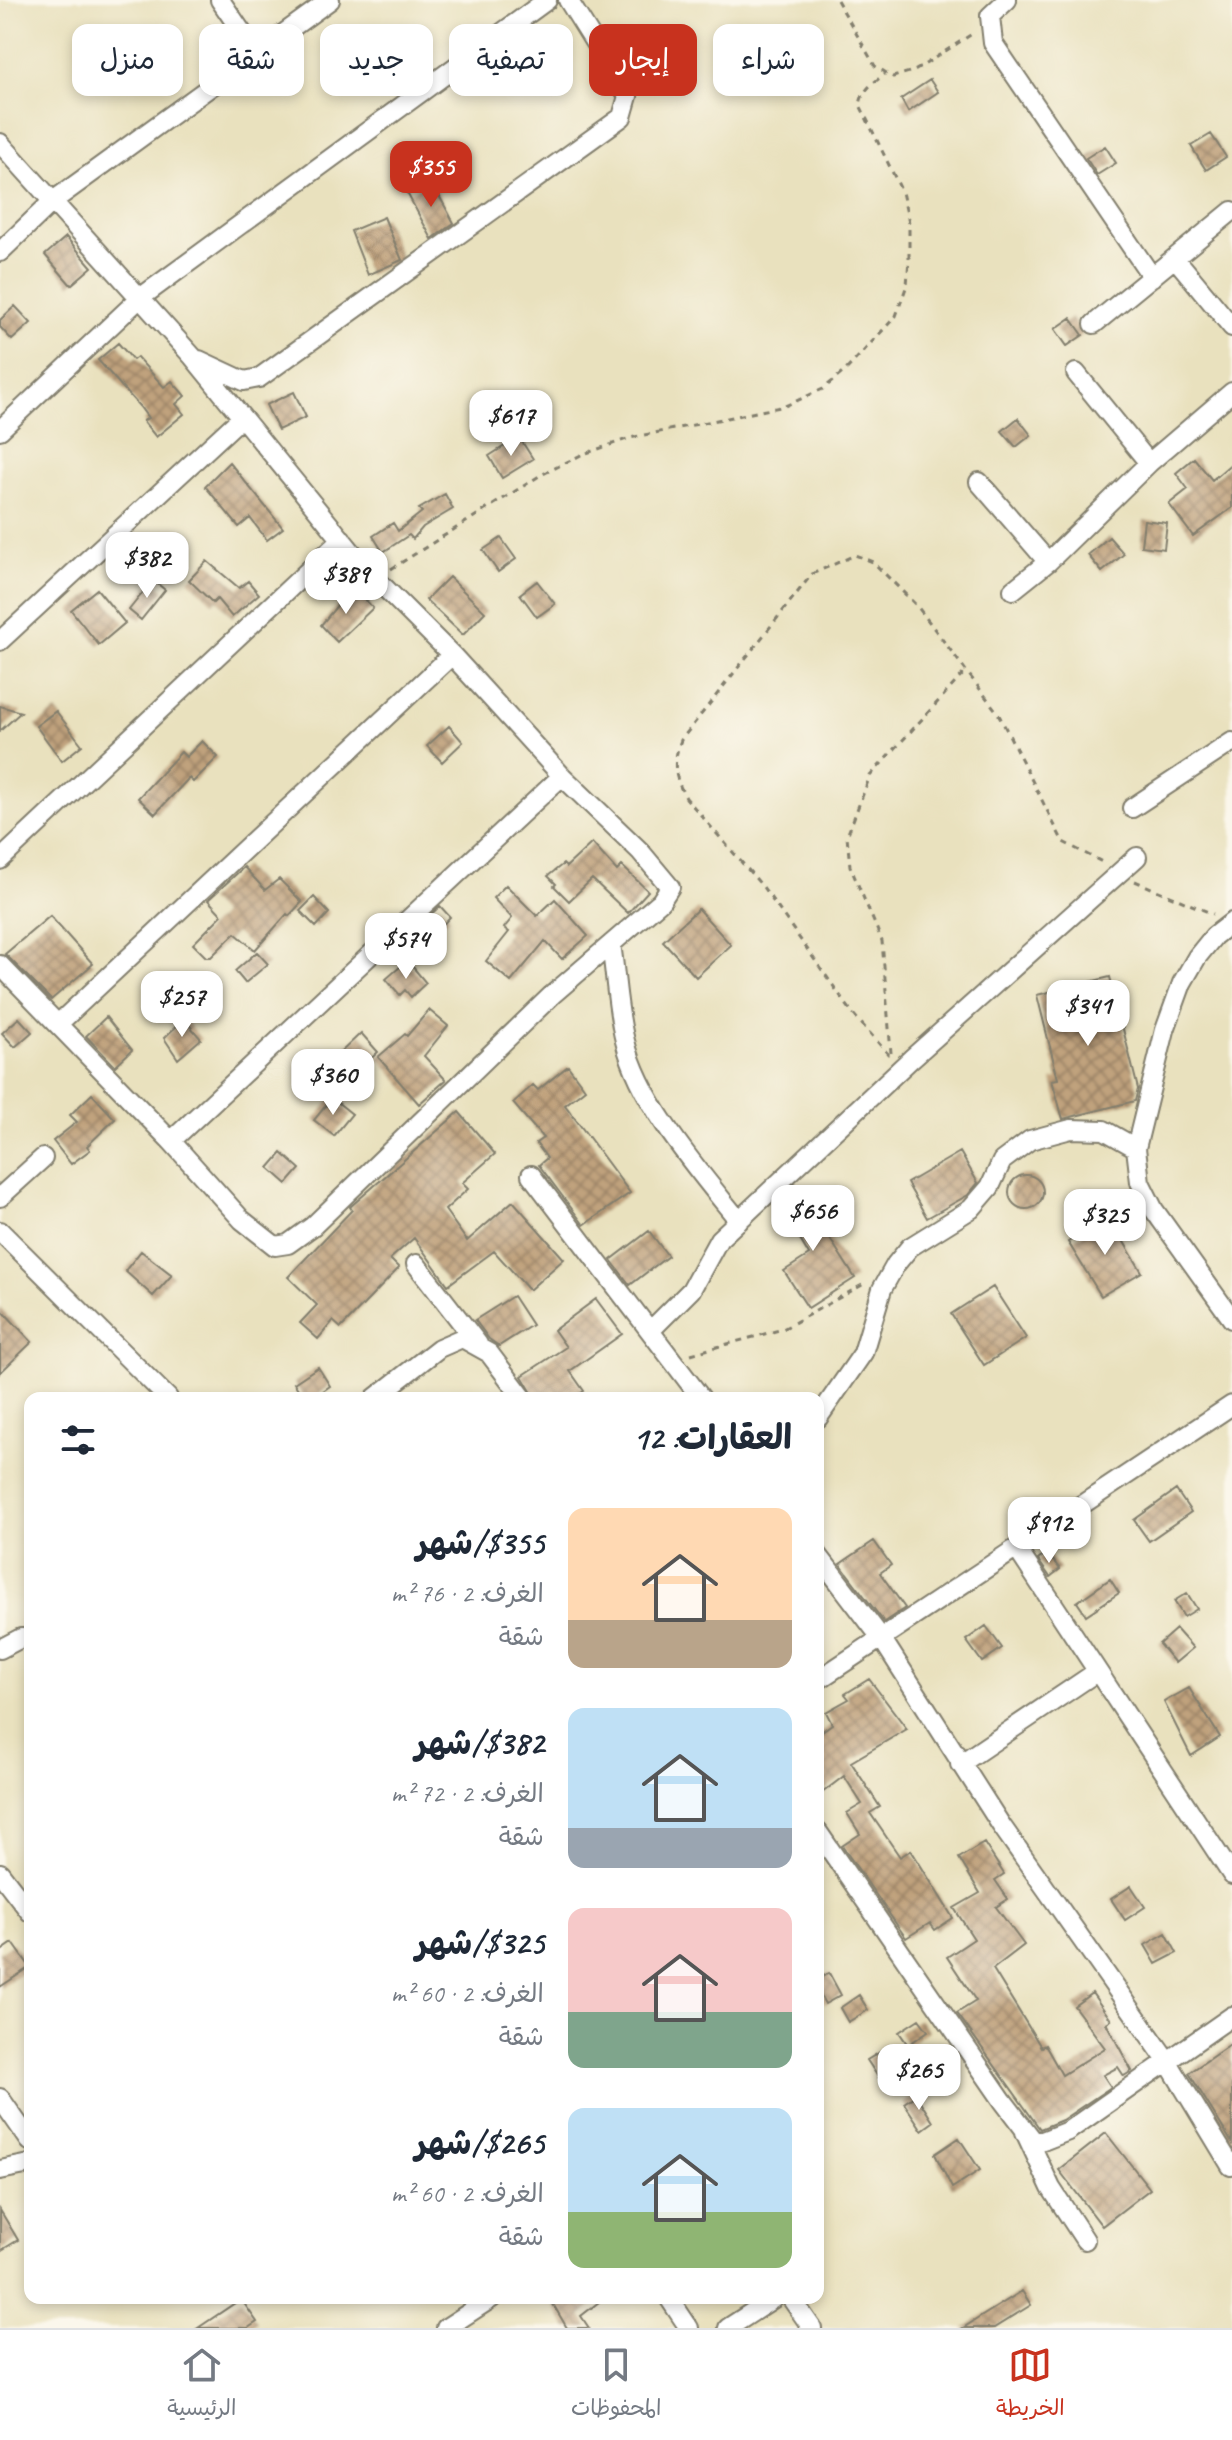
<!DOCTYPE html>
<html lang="ar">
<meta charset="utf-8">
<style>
:root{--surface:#fff;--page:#f6f6f7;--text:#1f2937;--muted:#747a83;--line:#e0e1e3;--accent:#c8321e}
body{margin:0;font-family:Caveat,"Playpen Sans Arabic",sans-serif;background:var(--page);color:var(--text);direction:rtl;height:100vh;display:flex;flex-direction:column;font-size:30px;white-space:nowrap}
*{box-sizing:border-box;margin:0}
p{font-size:26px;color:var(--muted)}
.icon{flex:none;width:44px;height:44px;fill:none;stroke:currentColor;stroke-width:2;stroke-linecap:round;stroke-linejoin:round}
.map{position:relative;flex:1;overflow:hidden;direction:ltr}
.details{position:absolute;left:24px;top:1392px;width:800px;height:912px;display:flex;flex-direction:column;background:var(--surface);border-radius:16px;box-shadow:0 4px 12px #0003;direction:rtl}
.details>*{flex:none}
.banner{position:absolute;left:24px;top:24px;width:800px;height:72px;direction:rtl;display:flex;gap:16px}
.price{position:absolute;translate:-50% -68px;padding:0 18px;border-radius:16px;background:#fff;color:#222;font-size:26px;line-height:52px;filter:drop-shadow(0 2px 4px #0008)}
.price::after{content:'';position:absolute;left:50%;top:48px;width:24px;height:18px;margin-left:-12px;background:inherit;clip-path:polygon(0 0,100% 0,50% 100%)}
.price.on{background:var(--accent);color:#fff}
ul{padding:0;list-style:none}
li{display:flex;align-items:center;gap:24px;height:200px;padding:0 32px}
li span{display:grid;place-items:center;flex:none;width:224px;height:160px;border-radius:16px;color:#555}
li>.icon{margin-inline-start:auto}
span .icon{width:96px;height:96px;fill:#fffc;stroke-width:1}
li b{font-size:34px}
h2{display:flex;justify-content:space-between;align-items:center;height:96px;padding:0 32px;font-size:34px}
.chip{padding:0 28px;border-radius:16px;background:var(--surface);box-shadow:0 4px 12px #0003;font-size:28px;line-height:72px}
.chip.on{background:var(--accent);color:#fff}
.dock{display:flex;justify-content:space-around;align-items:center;height:112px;border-top:2px solid var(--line);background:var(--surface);font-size:22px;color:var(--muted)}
.dock a{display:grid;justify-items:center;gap:4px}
.dock .on{color:var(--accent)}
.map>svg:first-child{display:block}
</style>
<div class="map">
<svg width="1232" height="2328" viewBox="0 0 1232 2328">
<defs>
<pattern id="building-cross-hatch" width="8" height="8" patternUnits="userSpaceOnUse" patternTransform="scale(2)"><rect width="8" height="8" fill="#c0a27d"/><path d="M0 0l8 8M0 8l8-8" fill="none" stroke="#9b8366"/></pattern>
</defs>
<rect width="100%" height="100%" fill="#fbf7ec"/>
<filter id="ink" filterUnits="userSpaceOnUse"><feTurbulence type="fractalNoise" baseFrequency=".0125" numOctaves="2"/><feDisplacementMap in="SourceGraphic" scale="16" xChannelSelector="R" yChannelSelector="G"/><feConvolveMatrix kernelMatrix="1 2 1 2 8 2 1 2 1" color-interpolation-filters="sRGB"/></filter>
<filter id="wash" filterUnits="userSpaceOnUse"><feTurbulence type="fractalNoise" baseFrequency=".006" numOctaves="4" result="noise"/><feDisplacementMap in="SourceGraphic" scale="32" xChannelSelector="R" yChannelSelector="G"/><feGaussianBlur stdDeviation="1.8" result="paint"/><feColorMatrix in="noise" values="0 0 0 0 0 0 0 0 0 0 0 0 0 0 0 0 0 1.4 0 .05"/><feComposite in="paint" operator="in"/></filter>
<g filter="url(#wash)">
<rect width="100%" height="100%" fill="#e9e1be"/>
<g id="blocks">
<path fill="url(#building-cross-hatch)" d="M930,80L938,92L908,112L901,99Z
M1211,134L1226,157L1206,170L1191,146Z
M1105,146L1116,163L1097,175L1086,158Z
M431,181L454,223L432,239L407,193Z
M384,217L402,260L368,275L351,231Z
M66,237L92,267L71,285L45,255Z
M15,306L31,323L12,340L0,327V320Z
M1071,318L1083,335L1067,346L1055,329Z
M118,343L133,360L137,357L164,387L172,381L185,396L176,404L184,414L156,437L143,421L148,418L140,407L98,360Z
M294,392L306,417L278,430L266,405Z
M1018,418L1031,435L1016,447L1002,431Z
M519,437L533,459L502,478L489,456Z
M1194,458L1212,480L1232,463V508L1193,536L1169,504L1188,489L1176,473Z
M229,462L283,528L267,540L250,518L239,527L205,486Z
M445,494L453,509L423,527L413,539L409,535L383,552L373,536L393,523L398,531L422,512L419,509Z
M1144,520L1167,523L1164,549L1141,546Z
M1109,537L1124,554L1102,572L1088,555Z
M501,538L516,559L498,572L483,550Z
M207,561L239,588L248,581L259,594L232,617L217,599L213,603L189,580Z
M449,577L485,612L463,635L426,600Z
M153,580L165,590L141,620L129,610Z
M537,581L555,604L537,617L520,594Z
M97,589L125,623L99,645L71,610Z
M359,593L373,608L337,642L321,625L344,597L349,602Z
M0,706L21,712L0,731Z
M56,711L82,745L62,761L36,726Z
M449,726L463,742L442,762L427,746Z
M202,741L218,757L193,782L189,778L155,814L138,798L181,752L186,757Z
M592,843L617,871L622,866L648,891L628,913L592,879L569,901L554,886L556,884L548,876L563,864L566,867Z
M244,867L265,890L279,879L302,902L289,916L287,914L255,950L235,933L211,957H206L193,944L222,915L208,900Z
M506,885L537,916L555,899L588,936L562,959L545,941L511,982L486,961L509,932L504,928L512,918L493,898Z
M314,897L329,913L316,927L300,911Z
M440,906L450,917L435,933L424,921Z
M698,909L731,945L696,977L663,941Z
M50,916L93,964L51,1000L5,954Z
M257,952L268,964L245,983L235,971Z
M401,966L406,971L412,966L426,983L411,997L405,990L400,995L386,979Z
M1110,977L1138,1089L1135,1101L1063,1119L1052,1080L1058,1079L1037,995Z
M429,1010L448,1026L424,1056L446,1080L419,1104L378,1057L405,1034L407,1036Z
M106,1017L132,1050L115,1066L86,1036Z
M19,1018L32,1032L15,1047L2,1033Z
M184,1019L201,1039L178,1059L164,1038Z
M361,1033L378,1052L358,1071L341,1052Z
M568,1066L585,1089L565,1105L630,1193L584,1225L539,1165L547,1158L536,1143L543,1138L513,1103L533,1085L538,1090Z
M92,1094L115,1119L87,1146L90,1150L71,1164L53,1141L77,1122L70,1115Z
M332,1098L352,1114L334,1136L314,1120Z
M459,1112L495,1154L462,1183L468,1189L445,1210L467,1241L513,1201L564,1259L529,1290L494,1251L448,1285L414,1238L390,1259L399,1268L341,1328L333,1321L318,1339L300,1323L317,1305L288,1277L352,1210L350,1207Z
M960,1152L978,1183L968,1195L927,1218L907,1183Z
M282,1153L300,1169L287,1184L269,1168Z
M1009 1192a17 17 0 1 1 34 0a17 17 0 1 1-34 0Z
M795,1184L855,1278L808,1308L784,1271L809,1255L777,1201Z
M1109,1217L1142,1272L1101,1296L1068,1242Z
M649,1231L668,1256L630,1285L611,1260Z
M141,1251L172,1275L153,1296L125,1271Z
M993,1287L1026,1338L984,1365L951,1314Z
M513,1296L532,1325L499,1346L489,1339L475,1320Z
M596,1299L622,1334L570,1371L584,1391L574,1398H535L522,1376L566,1347L554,1330Z
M0,1308L32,1342L0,1373Z
M318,1367L330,1386L313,1398H304L294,1383Z
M1176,1490L1191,1512L1149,1541L1134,1520Z
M874,1541L891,1565L880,1573L905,1608L884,1622L840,1564Z
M1047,1553L1060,1569L1050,1577L1038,1560Z
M1110,1579L1119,1593L1086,1615L1077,1602Z
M1187,1593L1197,1609L1184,1617L1174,1601Z
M986,1626L1002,1648L982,1662L966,1640Z
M1176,1629L1193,1648L1175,1663L1159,1644Z
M869,1679L907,1729L851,1762L880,1807L870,1813L900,1857L911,1850L953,1918L935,1930L930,1923L906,1938L842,1846L860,1834L847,1813L862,1804L844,1776L818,1796V1734L832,1724L826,1712L849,1699L845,1694Z
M1189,1688L1220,1737L1191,1756L1164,1702Z
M984,1843L1004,1874L995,1880L1008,1899L996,1907L1024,1945L993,1969L1041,2047L1045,2045L1062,2075L1105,2048L1074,2006L1092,1993L1111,2020L1106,2023L1132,2071L1124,2076L1118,2067L1103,2075L1111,2087L1062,2120L1040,2129L957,2013L976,2001L947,1957L974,1939L954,1908L980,1893L959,1858Z
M1131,1886L1145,1907L1125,1920L1111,1899Z
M1166,1933L1177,1953L1156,1964L1145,1945Z
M13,1943L30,1967L0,1987V1952Z
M829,1973L841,1995L825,2004L818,1991V1979Z
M859,1995L868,2010L848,2022L840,2008Z
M919,2019L928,2031L908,2045L899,2032Z
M1232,2043V2143L1189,2073Z
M890,2046L902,2067L880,2080L867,2060Z
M916,2095L933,2122L922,2130L904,2103Z
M1106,2133L1150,2189L1102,2226L1059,2170Z
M959,2138L980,2170L952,2188L935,2154Z
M0,2210L18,2240L0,2251Z
M1022,2291L1031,2305L994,2328H963Z
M563,2298H604L581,2316L589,2328H567L553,2304Z
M241,2299L257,2322L248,2328H198Z"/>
</g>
</g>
<g filter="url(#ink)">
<use href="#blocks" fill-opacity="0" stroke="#827e6d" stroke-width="2"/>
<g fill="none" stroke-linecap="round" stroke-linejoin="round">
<g stroke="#827e6d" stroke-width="22">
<path id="minor" d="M220,0L256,53
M1007,0L990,16L993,43L1152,277
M0,143L193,357L364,567L452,655L562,776L640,851L670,887L661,901L552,995L313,1226L288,1244L275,1246L242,1220L171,1141L0,965
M0,252L53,201L330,0
M1175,258L1232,327
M1094,324L1232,211
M199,360L244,381L259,378L622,117L628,96L568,0
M1076,373L1149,463
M0,430L140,298L547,0
M979,482L1048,562
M1013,590L1048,562L1149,463L1232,392
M0,641L242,417
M1132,808L1232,742
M0,860L342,539
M1232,922L1214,936L1197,957L1182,983L1165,1030L1136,1148L1140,1182L1154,1210L1232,1319
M611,944C616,976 617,1010 625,1041C640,1104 699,1171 739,1221
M58,1024L452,655
M171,1141L562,776
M531,1175L701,1398
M0,1197L43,1158
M0,1231L168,1398
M416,1264L478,1344
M650,1331L691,1290L719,1239L911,1059L1137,857
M375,1398L439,1348L462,1338L489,1353L523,1398
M818,1418L863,1353L882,1289L896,1264L910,1247L971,1209L990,1187L1002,1161L1030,1140L1071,1129L1104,1130L1136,1148
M1017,1549L1232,1875
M818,1555L882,1639L1001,1825L1168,2062L1231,2166
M0,1649L21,1638H30
M818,1680L1232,1405
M960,1764L1095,1673
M818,1832L1003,2101L1032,2139L1040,2142L1068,2131L1232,2016
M0,1873L30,1912
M0,2098L30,2141
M1025,2132L1051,2188L1085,2240
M0,2170L30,2164
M669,2298L689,2328
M791,2298L812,2328
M446,2328L492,2298
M728,2328L774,2298"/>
</g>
<path stroke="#827e6d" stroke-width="3" stroke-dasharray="6 6" stroke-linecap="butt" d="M837,0L875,66L893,77L916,70L975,32
M391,569L541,475L581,455L630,438L785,406L823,389L846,370L896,316L907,285L909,259V223L902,192L860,105C862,90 873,83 885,74
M1135,881L1213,914
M891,1053L882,941L850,866L847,836L870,776L966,671
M889,1055L854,1015L763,887L686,798C674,777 672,763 681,740L812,574L855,555L873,562L917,606L998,713L1063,842L1104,863
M691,1354L783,1329L864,1284"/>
<use href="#minor" stroke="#fff" stroke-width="18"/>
</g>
</g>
</svg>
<b class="price on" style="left:431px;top:209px">$355</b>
<b class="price" style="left:511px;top:458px">$617</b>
<b class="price" style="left:147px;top:600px">$382</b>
<b class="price" style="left:346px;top:616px">$389</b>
<b class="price" style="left:406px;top:981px">$574</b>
<b class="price" style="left:182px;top:1039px">$257</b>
<b class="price" style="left:1088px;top:1048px">$341</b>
<b class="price" style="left:333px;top:1117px">$360</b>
<b class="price" style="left:813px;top:1253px">$656</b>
<b class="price" style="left:1105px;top:1257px">$325</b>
<b class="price" style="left:1049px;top:1565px">$912</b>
<b class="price" style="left:919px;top:2112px">$265</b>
<div class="banner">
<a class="chip">شراء</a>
<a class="chip on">إيجار</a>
<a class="chip">تصفية</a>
<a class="chip">جديد</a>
<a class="chip">شقة</a>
<a class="chip">منزل</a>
</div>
<section class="details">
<h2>العقارات: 12<svg class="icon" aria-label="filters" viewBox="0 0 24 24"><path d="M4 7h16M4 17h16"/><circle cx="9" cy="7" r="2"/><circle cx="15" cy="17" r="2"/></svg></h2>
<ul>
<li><span style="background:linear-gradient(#ffd9b3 70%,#b9a48a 0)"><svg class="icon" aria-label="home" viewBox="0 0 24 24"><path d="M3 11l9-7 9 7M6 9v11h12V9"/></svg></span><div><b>$355/شهر</b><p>الغرف: 2 · 76 m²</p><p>شقة</p></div></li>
<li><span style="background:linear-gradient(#bfe0f5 75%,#9aa5b1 0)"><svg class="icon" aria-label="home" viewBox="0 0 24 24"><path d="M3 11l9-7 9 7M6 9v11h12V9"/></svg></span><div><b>$382/شهر</b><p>الغرف: 2 · 72 m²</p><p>شقة</p></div></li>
<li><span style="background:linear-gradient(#f6c9c9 65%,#7fa58c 0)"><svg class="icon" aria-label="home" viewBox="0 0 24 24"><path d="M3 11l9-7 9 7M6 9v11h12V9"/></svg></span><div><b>$325/شهر</b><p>الغرف: 2 · 60 m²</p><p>شقة</p></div></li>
<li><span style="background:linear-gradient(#bfe0f5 65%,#8fb573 0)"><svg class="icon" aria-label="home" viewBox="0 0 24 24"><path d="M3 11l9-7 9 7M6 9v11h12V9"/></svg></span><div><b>$265/شهر</b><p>الغرف: 2 · 60 m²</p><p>شقة</p></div></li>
</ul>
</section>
</div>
<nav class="dock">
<a class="on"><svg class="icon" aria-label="map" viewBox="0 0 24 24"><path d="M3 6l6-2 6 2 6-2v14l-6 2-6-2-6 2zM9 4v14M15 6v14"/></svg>الخريطة</a>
<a><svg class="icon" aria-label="saved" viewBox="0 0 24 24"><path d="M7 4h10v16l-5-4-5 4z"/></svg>المحفوظات</a>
<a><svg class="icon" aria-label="home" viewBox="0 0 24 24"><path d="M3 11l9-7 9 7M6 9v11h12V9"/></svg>الرئيسية</a>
</nav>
